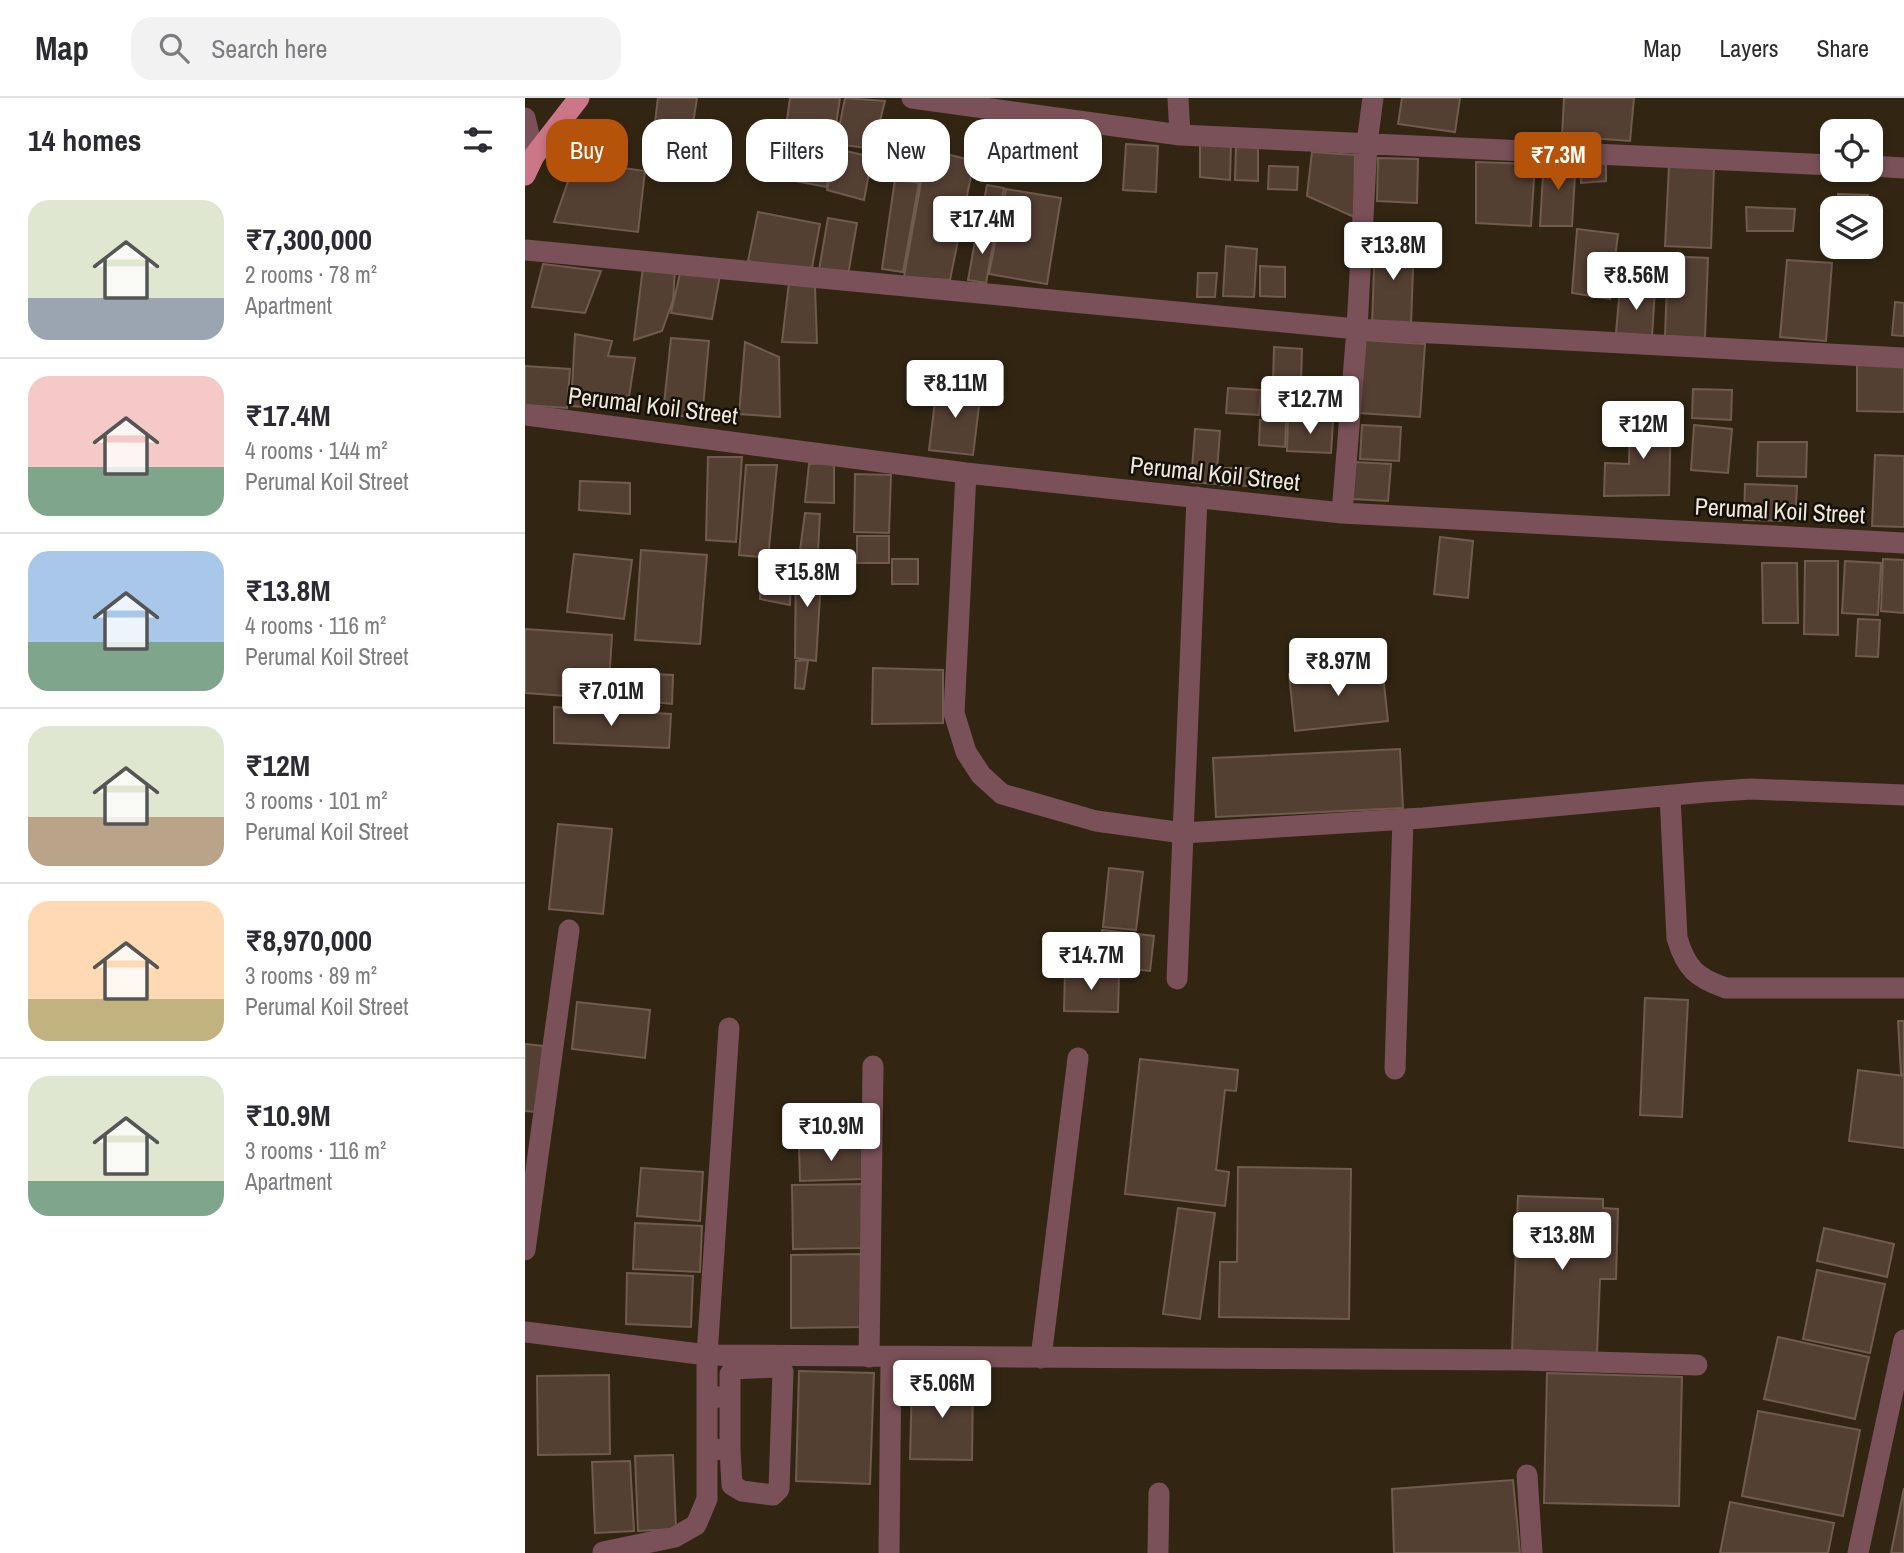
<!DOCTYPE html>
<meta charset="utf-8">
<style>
:root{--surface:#fff;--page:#f2f2f3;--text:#2b2b33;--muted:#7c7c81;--line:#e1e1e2;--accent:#b45309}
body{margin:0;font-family:"Archivo Narrow",sans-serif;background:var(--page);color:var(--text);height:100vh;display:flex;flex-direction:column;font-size:26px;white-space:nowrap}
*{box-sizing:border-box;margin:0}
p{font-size:23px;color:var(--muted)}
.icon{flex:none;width:38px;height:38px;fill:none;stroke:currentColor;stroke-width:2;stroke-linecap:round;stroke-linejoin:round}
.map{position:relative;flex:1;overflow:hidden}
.side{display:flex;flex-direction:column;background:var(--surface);width:525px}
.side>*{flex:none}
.guide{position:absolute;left:21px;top:21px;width:665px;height:63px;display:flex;gap:14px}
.controls{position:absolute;left:1295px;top:21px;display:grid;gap:14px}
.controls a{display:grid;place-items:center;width:63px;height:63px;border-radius:14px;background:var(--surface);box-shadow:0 4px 10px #0003;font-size:35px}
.price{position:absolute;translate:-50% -60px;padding:0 16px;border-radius:7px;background:#fff;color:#222;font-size:23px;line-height:46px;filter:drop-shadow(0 2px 4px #0008)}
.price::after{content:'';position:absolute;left:50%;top:42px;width:21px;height:16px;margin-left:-10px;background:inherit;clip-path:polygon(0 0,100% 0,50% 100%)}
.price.current{background:var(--accent);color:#fff}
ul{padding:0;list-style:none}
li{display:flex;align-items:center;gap:21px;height:175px;padding:0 28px}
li+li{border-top:2px solid var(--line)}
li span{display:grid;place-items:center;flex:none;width:196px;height:140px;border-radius:21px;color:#555}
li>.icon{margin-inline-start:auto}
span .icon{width:84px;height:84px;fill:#fffc;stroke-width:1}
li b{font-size:30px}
h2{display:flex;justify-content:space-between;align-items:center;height:84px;padding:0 28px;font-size:30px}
.chip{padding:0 24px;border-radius:21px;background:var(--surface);box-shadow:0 4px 10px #0003;font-size:24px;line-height:63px}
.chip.current{background:var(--accent);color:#fff}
header{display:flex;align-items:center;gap:42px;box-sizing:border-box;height:98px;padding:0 35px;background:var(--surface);border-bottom:2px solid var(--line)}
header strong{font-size:33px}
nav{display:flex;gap:38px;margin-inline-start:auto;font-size:24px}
.search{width:490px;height:63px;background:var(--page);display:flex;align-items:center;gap:18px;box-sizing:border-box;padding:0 24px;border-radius:21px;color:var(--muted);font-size:26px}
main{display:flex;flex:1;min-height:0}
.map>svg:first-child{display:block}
</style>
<header>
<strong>Map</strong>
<div class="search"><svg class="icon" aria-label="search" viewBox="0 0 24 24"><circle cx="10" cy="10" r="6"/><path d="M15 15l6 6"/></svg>Search here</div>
<nav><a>Map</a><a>Layers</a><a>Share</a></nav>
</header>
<main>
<section class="side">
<h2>14 homes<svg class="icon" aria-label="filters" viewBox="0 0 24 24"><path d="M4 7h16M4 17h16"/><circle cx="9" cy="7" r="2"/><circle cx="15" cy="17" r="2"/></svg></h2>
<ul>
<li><span style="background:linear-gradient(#dfe7d0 70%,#9aa5b1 0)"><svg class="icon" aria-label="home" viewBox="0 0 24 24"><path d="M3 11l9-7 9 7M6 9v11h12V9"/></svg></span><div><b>₹7,300,000</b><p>2 rooms · 78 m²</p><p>Apartment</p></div></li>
<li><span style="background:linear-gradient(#f6c9c9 65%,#7fa58c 0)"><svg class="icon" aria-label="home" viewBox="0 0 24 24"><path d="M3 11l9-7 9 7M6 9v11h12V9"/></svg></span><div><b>₹17.4M</b><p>4 rooms · 144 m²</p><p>Perumal Koil Street</p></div></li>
<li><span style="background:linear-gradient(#a9c7e8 65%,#7fa58c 0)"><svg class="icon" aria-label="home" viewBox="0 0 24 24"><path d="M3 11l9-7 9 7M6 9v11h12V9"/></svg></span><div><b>₹13.8M</b><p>4 rooms · 116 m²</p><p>Perumal Koil Street</p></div></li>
<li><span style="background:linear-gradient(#dfe7d0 65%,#b9a48a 0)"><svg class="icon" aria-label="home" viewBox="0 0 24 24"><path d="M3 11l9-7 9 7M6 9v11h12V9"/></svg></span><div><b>₹12M</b><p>3 rooms · 101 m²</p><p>Perumal Koil Street</p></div></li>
<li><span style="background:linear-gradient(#ffd9b3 70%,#c2b280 0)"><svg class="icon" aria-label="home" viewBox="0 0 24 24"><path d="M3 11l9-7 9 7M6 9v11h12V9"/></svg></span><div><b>₹8,970,000</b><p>3 rooms · 89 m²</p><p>Perumal Koil Street</p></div></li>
<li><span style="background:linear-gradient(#dfe7d0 75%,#7fa58c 0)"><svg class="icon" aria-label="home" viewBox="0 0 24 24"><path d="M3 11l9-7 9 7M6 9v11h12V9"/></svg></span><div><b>₹10.9M</b><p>3 rooms · 116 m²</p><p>Apartment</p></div></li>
</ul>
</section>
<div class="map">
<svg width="1379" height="1455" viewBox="0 0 1379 1455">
<rect width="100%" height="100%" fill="#322613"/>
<path fill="#543f33" stroke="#715a4e" stroke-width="2" d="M133,0H172L162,64L126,56Z
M265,0H315L302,89L254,80Z
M320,0L360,3L348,51L311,46Z
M877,0H935L930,34L873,26Z
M1039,0H1109L1105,43L1037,38Z
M487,32L518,49L505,82L472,65Z
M675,42L706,44L705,82L675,79Z
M601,46L633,48L631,94L598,92Z
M711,46H733V83L710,82Z
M312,51L347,59L339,102L302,92Z
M402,51L449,63L425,182L379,179Z
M787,54L830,57L829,119L782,98Z
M1055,59H1081V83L1056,85Z
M853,60L893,61L892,105L852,103Z
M1019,60H1051L1047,128H1015Z
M50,63L120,73L113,134L29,124Z
M951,64L1010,66L1006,128L951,125Z
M744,68L773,69L772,92L743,91Z
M1144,68L1189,70L1186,150L1140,148Z
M370,81L394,85L378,174L357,171Z
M462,87L479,90L471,131L454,128Z
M481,91L536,100L522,186L464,176Z
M1313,96L1343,97L1342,110H1313Z
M1221,109L1270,111L1268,133H1222Z
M233,114L295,126L286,175L223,163Z
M303,120L332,125L323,177L294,172Z
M1052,131L1093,136L1085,201L1047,195Z
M452,132L470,135L461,185L443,182Z
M850,139L889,141L886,228L847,227Z
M701,148L732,151L729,199L698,198Z
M1311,149H1341V160L1311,159Z
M1143,158L1183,160L1180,240L1140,238Z
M1262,162L1307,165L1301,243L1255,239Z
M18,166L76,173L60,215L7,209Z
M735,168L760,169V199L735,198Z
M118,169L150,172L148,202L137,233L109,242Z
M156,171L195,177L187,221L146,215Z
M673,175H692L690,199H672Z
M264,184L290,188L292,245L257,244Z
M1095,189L1130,192L1127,238L1091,235Z
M1370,204L1379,205V238L1367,237Z
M50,236L87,243L83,258L110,260L102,312L46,308Z
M146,240L184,243L177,320L138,316Z
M837,242L900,246L895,319L833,315Z
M220,244L254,259L255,319L214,316Z
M749,249L777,251L776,286L748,285Z
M1332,264H1379V314L1332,313Z
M0,268L45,271L42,310L0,307Z
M412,287L456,292L448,357L404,352Z
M703,290L736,292L734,317L701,315Z
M1168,291L1207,292L1206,322L1167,320Z
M1105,319L1146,320L1144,397L1079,398L1080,365L1104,366Z
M763,321L808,323L806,355L762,353Z
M735,322L761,323L760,349L734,347Z
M837,327L876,329L874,363L835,361Z
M1169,327L1207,331L1203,375L1166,372Z
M670,331L695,333L691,386L666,384Z
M1233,344H1282L1281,379L1232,378Z
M1350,357L1379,358V429L1347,428Z
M183,359H217L211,444L181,442Z
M829,364L866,366L863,403L827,401Z
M309,365V405L280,404L284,366Z
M221,367H252L243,460L214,457Z
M696,370H728V388L696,387Z
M330,376L366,377L364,435L329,434Z
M55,383L105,385V416L54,412Z
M1220,386L1272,388L1270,423L1219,422Z
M280,415L295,416L293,453L275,452Z
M332,438H364V465H332Z
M915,439L948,443L943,500L909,496Z
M116,452L182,457L175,546L110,542Z
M49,456L107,462L99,521L42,514Z
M367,461H393V486H367Z
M1358,461L1379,462V515L1356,513Z
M271,463L297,465L291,563L270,560Z
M1280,463H1313V537L1279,536Z
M1320,463L1356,465L1353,517L1317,515Z
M1237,465H1272L1273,525H1238Z
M236,468L266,471L265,507L235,501Z
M1333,521L1355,522L1353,559L1331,558Z
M0,531L87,537L83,601L0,595Z
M283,562L279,591L270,590L271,563Z
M857,567L863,623L770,633L764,576Z
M348,570L418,572V625L347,626Z
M109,575L148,577L147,606L109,602Z
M29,609L146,616L144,650L29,645Z
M875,651L878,710L691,719L688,660Z
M33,726L87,731L78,816L24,811Z
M584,770L618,774L611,832L578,829Z
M577,832L629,838L625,873L572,867Z
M540,873L594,874L593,914L539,913Z
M1120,900L1163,902L1157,1019L1115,1017Z
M52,904L125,912L120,960L47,951Z
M1373,923H1379V976H1376Z
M0,946L18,948L11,1014L0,1013Z
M615,961L713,972L711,993L700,992L691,1072L704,1074L700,1108L600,1096Z
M1333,972L1379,978V1050L1324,1043Z
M337,1046L338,1081L275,1083L274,1049Z
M713,1069L826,1071L824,1221L694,1219L695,1164H712Z
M116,1070L178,1074L175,1123L112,1118Z
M339,1086L340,1150L268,1151L267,1087Z
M993,1098L1078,1101V1110L1093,1111L1091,1181H1075L1072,1256L987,1252Z
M653,1110L690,1115L675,1221L638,1216Z
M110,1125L177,1128L175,1174L108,1171Z
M1299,1130L1369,1146L1362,1179L1292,1163Z
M339,1156V1229L266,1230V1157Z
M1292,1172L1360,1186L1345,1255L1278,1241Z
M102,1175L168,1178L166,1229L101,1226Z
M1253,1239L1344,1259L1330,1321L1239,1301Z
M274,1273L349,1275L345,1386L271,1383Z
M1022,1275L1157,1279L1154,1408L1019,1405Z
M84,1277L85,1356L13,1357L12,1278Z
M387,1281L448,1282L447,1362L385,1361Z
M1233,1313L1335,1332L1318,1418L1217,1398Z
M148,1357L151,1431L113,1433L110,1358Z
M105,1363L109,1433L70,1435L67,1364Z
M988,1382L995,1455H869L867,1391Z
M1379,1390V1455H1366Z
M1205,1404L1309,1425L1303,1455H1195Z"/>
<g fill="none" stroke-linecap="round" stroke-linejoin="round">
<path stroke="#7b5159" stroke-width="21" d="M387,0L655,37L1307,67
M653,0L655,37
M0,20L9,58
M1346,68L1379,70
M0,152L832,231L1379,260
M0,317L441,375L817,415L1379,445
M441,375L429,615L441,654L456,677L477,696L571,723L658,735L898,720L1181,694L1226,691L1379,697
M817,415L832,231L842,45L848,0
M1145,698L1152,840C1161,870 1171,880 1201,890H1379
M652,881L672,399
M870,971L878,721
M0,1152L44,832
M0,1234L182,1257L997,1262L1172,1267
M344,1259L348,968
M516,1260L553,960
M205,1297V1352
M182,1301L205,1297V1276L209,1271L251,1269L258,1274L254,1391L248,1397L217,1393L207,1387L205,1352L182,1351
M1002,1377L1007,1455
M78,1454L150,1439L171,1427L182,1401V1257L204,930
M364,1455L366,1259
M633,1455L634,1395
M1333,1455L1379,1242"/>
<path stroke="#c78" stroke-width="21" d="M0,77L9,58L54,0"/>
</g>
<g text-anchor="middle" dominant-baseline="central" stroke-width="5" stroke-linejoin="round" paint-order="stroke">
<g font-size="24" fill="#f0e8dd" stroke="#151008">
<text transform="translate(128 307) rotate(7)">Perumal Koil Street</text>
<text transform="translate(690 375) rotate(6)">Perumal Koil Street</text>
<text transform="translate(1255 412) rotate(3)">Perumal Koil Street</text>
</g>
</g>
</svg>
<div class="controls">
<a><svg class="icon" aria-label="locate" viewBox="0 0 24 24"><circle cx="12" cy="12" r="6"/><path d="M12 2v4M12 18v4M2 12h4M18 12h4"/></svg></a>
<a><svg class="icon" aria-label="layers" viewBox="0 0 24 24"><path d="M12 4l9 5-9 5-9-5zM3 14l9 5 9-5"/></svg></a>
</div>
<b class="price current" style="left:1033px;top:94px">₹7.3M</b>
<b class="price" style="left:457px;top:158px">₹17.4M</b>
<b class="price" style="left:868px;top:184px">₹13.8M</b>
<b class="price" style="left:1111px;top:214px">₹8.56M</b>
<b class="price" style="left:430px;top:322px">₹8.11M</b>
<b class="price" style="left:785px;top:338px">₹12.7M</b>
<b class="price" style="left:1118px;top:363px">₹12M</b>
<b class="price" style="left:282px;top:511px">₹15.8M</b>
<b class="price" style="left:813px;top:600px">₹8.97M</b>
<b class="price" style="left:86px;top:630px">₹7.01M</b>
<b class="price" style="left:566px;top:894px">₹14.7M</b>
<b class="price" style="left:306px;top:1065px">₹10.9M</b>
<b class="price" style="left:1037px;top:1174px">₹13.8M</b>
<b class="price" style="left:417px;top:1322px">₹5.06M</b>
<div class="guide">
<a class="chip current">Buy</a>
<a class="chip">Rent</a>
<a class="chip">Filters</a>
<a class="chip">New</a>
<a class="chip">Apartment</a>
</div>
</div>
</main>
